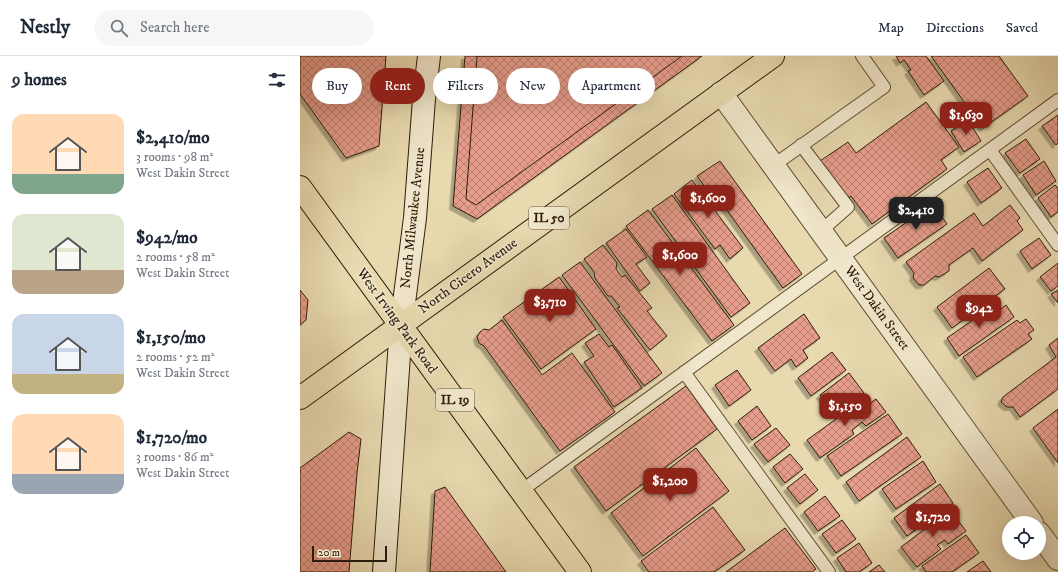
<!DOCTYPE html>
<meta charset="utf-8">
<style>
:root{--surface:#fff;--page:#f6f6f7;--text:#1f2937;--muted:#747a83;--line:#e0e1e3;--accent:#8f2418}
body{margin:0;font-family:"IM FELL DW Pica",serif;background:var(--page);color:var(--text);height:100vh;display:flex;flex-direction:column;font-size:15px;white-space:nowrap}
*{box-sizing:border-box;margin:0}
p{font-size:13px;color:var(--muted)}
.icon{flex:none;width:22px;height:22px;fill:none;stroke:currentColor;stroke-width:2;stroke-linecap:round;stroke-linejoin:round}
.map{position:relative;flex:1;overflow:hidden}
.details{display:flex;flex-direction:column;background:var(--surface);width:300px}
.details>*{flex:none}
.top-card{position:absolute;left:12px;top:12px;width:380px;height:36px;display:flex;gap:8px}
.tools{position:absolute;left:702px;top:460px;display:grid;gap:8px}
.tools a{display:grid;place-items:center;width:44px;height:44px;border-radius:50%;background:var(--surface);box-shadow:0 4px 16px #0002;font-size:20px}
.scale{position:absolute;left:12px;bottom:10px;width:75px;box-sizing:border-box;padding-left:4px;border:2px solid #2d1d0b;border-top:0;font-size:11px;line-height:14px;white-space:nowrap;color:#2d1d0b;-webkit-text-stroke:3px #f0e6cb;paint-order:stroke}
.price{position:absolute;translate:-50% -34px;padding:0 9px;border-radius:8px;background:var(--accent);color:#fff;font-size:13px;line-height:26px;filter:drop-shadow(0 1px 2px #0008)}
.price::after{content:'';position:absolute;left:50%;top:24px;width:12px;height:9px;margin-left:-6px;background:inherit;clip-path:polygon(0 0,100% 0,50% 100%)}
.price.on{background:#222;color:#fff}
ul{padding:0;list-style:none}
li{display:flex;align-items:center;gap:12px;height:100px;padding:0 12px}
li span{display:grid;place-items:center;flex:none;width:112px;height:80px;border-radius:12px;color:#555}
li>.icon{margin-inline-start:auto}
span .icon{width:48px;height:48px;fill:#fffc;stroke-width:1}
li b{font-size:17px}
h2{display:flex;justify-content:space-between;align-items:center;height:48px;padding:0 12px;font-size:17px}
.chip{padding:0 14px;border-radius:18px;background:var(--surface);box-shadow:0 4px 16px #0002;font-size:14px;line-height:36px}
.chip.on{background:var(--accent);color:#fff}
header{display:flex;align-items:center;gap:24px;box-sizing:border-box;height:56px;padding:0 20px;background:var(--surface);border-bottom:1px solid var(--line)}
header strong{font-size:19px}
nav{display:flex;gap:22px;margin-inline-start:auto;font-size:14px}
.search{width:280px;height:36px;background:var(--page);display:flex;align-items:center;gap:10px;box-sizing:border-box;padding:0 14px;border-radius:22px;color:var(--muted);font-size:15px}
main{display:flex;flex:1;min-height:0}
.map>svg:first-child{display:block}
</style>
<header>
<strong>Nestly</strong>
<div class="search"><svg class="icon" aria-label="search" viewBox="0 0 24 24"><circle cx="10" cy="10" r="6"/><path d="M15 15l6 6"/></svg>Search here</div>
<nav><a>Map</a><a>Directions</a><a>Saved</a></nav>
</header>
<main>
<section class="details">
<h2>9 homes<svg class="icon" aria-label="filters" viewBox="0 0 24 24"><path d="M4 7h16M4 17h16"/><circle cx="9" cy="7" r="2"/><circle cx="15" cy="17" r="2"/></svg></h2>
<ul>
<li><span style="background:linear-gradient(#ffd9b3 75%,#7fa58c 0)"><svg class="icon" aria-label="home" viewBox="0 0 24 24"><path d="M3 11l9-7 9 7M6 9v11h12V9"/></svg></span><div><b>$2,410/mo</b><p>3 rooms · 98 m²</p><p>West Dakin Street</p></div></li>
<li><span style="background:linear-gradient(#dfe7d0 70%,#b9a48a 0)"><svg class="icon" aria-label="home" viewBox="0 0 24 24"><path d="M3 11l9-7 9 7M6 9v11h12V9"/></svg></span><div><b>$942/mo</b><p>2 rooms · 58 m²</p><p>West Dakin Street</p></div></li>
<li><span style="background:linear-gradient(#c9d6e8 75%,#c2b280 0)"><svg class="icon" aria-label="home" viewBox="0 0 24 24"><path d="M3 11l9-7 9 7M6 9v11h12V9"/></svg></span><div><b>$1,150/mo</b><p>2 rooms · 52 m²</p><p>West Dakin Street</p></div></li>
<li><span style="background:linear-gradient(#ffd9b3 75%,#9aa5b1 0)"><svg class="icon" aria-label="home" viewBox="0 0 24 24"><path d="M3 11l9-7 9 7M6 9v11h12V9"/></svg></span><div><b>$1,720/mo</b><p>3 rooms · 86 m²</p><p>West Dakin Street</p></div></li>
</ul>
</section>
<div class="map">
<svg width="758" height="516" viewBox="0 0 758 516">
<defs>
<pattern id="building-cross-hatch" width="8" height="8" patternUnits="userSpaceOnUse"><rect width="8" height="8" fill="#e79d8b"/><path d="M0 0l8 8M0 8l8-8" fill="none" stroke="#bc7f70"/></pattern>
<filter id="shadow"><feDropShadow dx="-3.5" dy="3.5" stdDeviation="0" flood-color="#0004"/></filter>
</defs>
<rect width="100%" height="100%" fill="#e8d9af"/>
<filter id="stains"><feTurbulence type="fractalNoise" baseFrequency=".005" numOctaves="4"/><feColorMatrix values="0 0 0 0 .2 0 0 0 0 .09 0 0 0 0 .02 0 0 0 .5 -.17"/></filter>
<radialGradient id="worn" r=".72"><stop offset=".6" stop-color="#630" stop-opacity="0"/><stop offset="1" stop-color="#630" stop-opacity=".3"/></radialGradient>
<path fill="url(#building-cross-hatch)" stroke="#2d1d0b" filter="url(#shadow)" d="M0,0H86L79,90L46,102L0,38Z
M165,0H402L177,163L153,150Z
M177,0H382L176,149L166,143Z
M596,0H626L644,25L624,39L608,15L611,14L604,4L600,7Z
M631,0H699L728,40L683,72Z
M626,46L659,91L641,104L647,113L572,168L551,140L547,143L520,105L548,86L556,97Z
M758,59V87L756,89L742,70Z
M668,64L681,85L664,96L651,75Z
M726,83L740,103L720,117L705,97Z
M420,105L502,218L483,232L421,146L418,149L397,120Z
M744,105L756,125L736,139L723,119Z
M688,112L702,132L681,147L667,126Z
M392,124L443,192L430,203L420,189L415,193L374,138Z
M755,129L758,132V156L751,161L738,142Z
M372,139L450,247L431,261L352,153Z
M633,148L647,168L598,202L584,182Z
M710,149L720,162L717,165L723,174L682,205L673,192L649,209V215L639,221L635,220L624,229H619L613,222L614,217L606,206L674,157L683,170Z
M348,154L434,269L412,285L326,170Z
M326,173L347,201L336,208L350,227L340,235L306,187Z
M739,182L751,199L732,213L720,195Z
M303,189L317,207L316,213L322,221L325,219L352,252L347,255L367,280L350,294L317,252L320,251L311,240H308L295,222L294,216L284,203Z
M280,206L362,317L344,330L262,219Z
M758,207V230L751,235L740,221Z
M689,212L705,233L652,272L637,251Z
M259,221L296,273L241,313L203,261Z
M0,234L8,244L6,264L0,269Z
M758,234V247L751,238Z
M706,249L714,261L659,300L647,282L693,250L697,256Z
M504,258L520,282L503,294L508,302L496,311L491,303L475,315L458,292Z
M726,263L734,274L728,278L732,283L677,321L663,301L717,264L720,267Z
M202,264L242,319L272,297L315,356L260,395L184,290L179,287L177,281L180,276L184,273L189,274Z
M299,278L309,291L312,289L342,332L314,351L284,306L294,300L285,287Z
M758,282V333L720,361L713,351H707L701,346L703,341L756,301L749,289Z
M532,296L546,314L511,340L498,322Z
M437,314L451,334L429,350L415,329Z
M549,317L564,337L535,359L520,339Z
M386,330L417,373L306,455L274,411Z
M564,343L569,348L576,343L586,356L566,370L562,366L552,374L554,378L520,402L507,384Z
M457,350L471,370L452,384L438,365Z
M758,353V407L733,372Z
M588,358L602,378L541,420L527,400Z
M476,372L490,389L468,406L454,388Z
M49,376L61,383L57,417L49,516H0V412Z
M607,381L621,401L559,445L546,426Z
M396,392L429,435L343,500L311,457Z
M490,398L503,413L485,427L473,411Z
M623,405L636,426L596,453L582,433Z
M505,418L518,434L500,448L487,432Z
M640,428L653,447L607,480L594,462Z
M145,431L206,516H130L135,435Z
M525,440L540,460L518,475L504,456Z
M413,451L445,494L414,516H349L341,505Z
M650,454L666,475L648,488L645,484L637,489L641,493L617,511L601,491Z
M542,464L556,483L536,497L522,478Z
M485,472L516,513L512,516H426Z
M666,479L679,497L652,516H626L622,510Z
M559,487L572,507L559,516H546L537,502Z
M683,505L691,516H667Z
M579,509L585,516H569Z"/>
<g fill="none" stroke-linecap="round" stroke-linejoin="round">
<g stroke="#5c4c34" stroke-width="14">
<path id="lane" d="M501,89L548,151L521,175
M690,94L758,189
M474,109L584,31L562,0
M384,316L529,516
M221,435L758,44"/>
</g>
<g stroke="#5c4c34" stroke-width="24">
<path id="street" d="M421,37L732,467
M739,477L758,503"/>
</g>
<g stroke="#2d1d0b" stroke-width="24">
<path id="secondary" d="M84,516L101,270L115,162L124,43L129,0"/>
</g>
<g stroke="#2d1d0b" stroke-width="24">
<path id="primary" d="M0,131L280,516
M0,342L473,0"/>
</g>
<use href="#lane" stroke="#f0e6cb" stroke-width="12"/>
<use href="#street" stroke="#f0e6cb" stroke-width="22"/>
<use href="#secondary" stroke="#f0e6cb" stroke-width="22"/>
<use href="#primary" stroke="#e8d9af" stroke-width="22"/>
</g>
<g text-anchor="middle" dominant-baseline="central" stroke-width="3" stroke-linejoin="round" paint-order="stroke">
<g fill="#f0e6cb" stroke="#685945" stroke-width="1">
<rect x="229" y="151" width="40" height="22" rx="3"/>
<rect x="136" y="333" width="38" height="22" rx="3"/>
</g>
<g font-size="13" font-weight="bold" fill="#2d1d0b">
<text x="249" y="162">IL 50</text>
<text x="155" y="344">IL 19</text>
</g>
<g font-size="14" fill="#2d1d0b" stroke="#f0e6cb">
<text transform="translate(113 162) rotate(-84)">North Milwaukee Avenue</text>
<text transform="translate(168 220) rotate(-36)">North Cicero Avenue</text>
<text transform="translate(577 252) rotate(54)">West Dakin Street</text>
<text transform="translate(97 265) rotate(54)">West Irving Park Road</text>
</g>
</g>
<rect width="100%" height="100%" filter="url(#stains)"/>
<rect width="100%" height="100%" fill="url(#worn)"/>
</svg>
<div class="tools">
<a><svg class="icon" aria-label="locate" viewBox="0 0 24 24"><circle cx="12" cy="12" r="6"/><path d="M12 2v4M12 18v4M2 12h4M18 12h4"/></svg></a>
</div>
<div class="scale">20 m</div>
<b class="price" style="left:666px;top:80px">$1,630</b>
<b class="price" style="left:408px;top:163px">$1,600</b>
<b class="price on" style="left:616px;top:175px">$2,410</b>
<b class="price" style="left:380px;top:220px">$1,600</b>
<b class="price" style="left:250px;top:267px">$3,710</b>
<b class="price" style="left:679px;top:273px">$942</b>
<b class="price" style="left:545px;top:371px">$1,150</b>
<b class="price" style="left:370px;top:446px">$1,200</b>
<b class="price" style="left:633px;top:482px">$1,720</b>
<div class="top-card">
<a class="chip">Buy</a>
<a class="chip on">Rent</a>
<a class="chip">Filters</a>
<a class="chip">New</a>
<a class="chip">Apartment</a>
</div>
</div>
</main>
